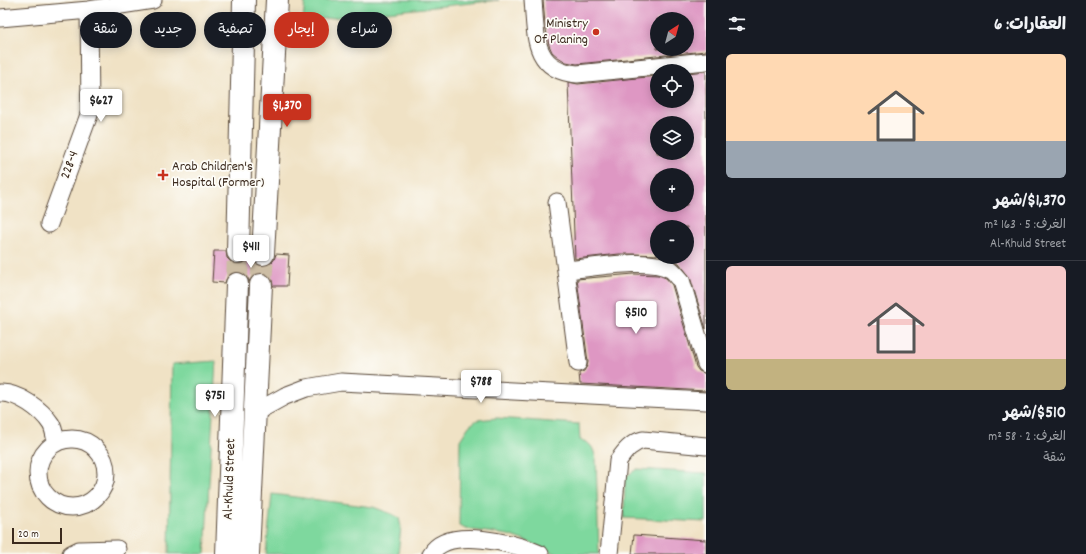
<!DOCTYPE html>
<html lang="ar">
<meta charset="utf-8">
<style>
:root{--surface:#171b24;--page:#20242c;--text:#f1f3f6;--muted:#9ea1a6;--line:#363941;--accent:#c8321e}
body{margin:0;font-family:Dekko,"Playpen Sans Arabic",sans-serif;background:var(--page);color:var(--text);direction:rtl;height:100vh;display:flex;flex-direction:column;font-size:15px;white-space:nowrap}
*{box-sizing:border-box;margin:0}
p{font-size:13px;color:var(--muted)}
.icon{flex:none;width:22px;height:22px;fill:none;stroke:currentColor;stroke-width:2;stroke-linecap:round;stroke-linejoin:round}
.map{position:relative;flex:1;overflow:hidden;direction:ltr}
.sheet{display:flex;flex-direction:column;background:var(--surface);width:380px}
.sheet>*{flex:none}
.guide{position:absolute;left:12px;top:12px;width:380px;height:36px;direction:rtl;display:flex;gap:8px}
.needle{width:26px;rotate:36deg}
.tools{position:absolute;left:650px;top:12px;display:grid;gap:8px}
.tools a{display:grid;place-items:center;width:44px;height:44px;border-radius:50%;background:var(--surface);box-shadow:0 2px 10px #0003;font-size:20px}
.scale{position:absolute;left:12px;bottom:10px;width:50px;box-sizing:border-box;padding-left:4px;border:2px solid #3b2a1e;border-top:0;font-size:11px;line-height:14px;white-space:nowrap;color:#3b2a1e;-webkit-text-stroke:3px #fdfcf7;paint-order:stroke}
.price{position:absolute;translate:-50% -34px;padding:0 9px;border-radius:4px;background:#fff;color:#222;font-size:13px;line-height:26px;filter:drop-shadow(0 1px 2px #0008)}
.price::after{content:'';position:absolute;left:50%;top:24px;width:12px;height:9px;margin-left:-6px;background:inherit;clip-path:polygon(0 0,100% 0,50% 100%)}
.price.active{background:var(--accent);color:#fff}
ul{padding:0;list-style:none}
li{display:grid;align-content:center;gap:8px;height:212px;padding:0 20px}
li+li{border-top:1px solid var(--line)}
li span{display:grid;place-items:center;height:124px;border-radius:6px;color:#555}
li>.icon{margin-inline-start:auto}
span .icon{width:72px;height:72px;fill:#fffc;stroke-width:1}
li b{font-size:17px}
h2{display:flex;justify-content:space-between;align-items:center;height:48px;padding:0 20px;font-size:17px}
.pill{padding:0 14px;border-radius:18px;background:var(--surface);box-shadow:0 2px 10px #0003;font-size:14px;line-height:36px}
.pill.active{background:var(--accent);color:#fff}
main{display:flex;flex:1;min-height:0}
.map>svg:first-child{display:block}
</style>
<main>
<section class="sheet">
<h2>العقارات: 6<svg class="icon" aria-label="filters" viewBox="0 0 24 24"><path d="M4 7h16M4 17h16"/><circle cx="9" cy="7" r="2"/><circle cx="15" cy="17" r="2"/></svg></h2>
<ul>
<li><span style="background:linear-gradient(#ffd9b3 70%,#9aa5b1 0)"><svg class="icon" aria-label="home" viewBox="0 0 24 24"><path d="M3 11l9-7 9 7M6 9v11h12V9"/></svg></span><div><b>$1,370/شهر</b><p>الغرف: 5 · 163 m²</p><p>Al-Khuld Street</p></div></li>
<li><span style="background:linear-gradient(#f6c9c9 75%,#c2b280 0)"><svg class="icon" aria-label="home" viewBox="0 0 24 24"><path d="M3 11l9-7 9 7M6 9v11h12V9"/></svg></span><div><b>$510/شهر</b><p>الغرف: 2 · 58 m²</p><p>شقة</p></div></li>
</ul>
</section>
<div class="map">
<svg width="706" height="554" viewBox="0 0 706 554">
<rect width="100%" height="100%" fill="#fdfcf7"/>
<filter id="ink" filterUnits="userSpaceOnUse"><feTurbulence type="fractalNoise" baseFrequency=".025" numOctaves="2"/><feDisplacementMap in="SourceGraphic" scale="8" xChannelSelector="R" yChannelSelector="G"/><feConvolveMatrix kernelMatrix="1 2 1 2 8 2 1 2 1" color-interpolation-filters="sRGB"/></filter>
<filter id="wash" filterUnits="userSpaceOnUse"><feTurbulence type="fractalNoise" baseFrequency=".012" numOctaves="4" result="noise"/><feDisplacementMap in="SourceGraphic" scale="16" xChannelSelector="R" yChannelSelector="G"/><feGaussianBlur stdDeviation="0.9" result="paint"/><feColorMatrix in="noise" values="0 0 0 0 0 0 0 0 0 0 0 0 0 0 0 0 0 1.4 0 .05"/><feComposite in="paint" operator="in"/></filter>
<g filter="url(#wash)">
<rect width="100%" height="100%" fill="#f0e2c5"/>
<path fill="#7ed89e" stroke="#5c815e" d="M305,0H499L303,21Z
M216,361L205,554H169L172,364Z
M497,418L579,424L580,440C592,443 593,448 596,459L599,554H556L531,543L508,535L466,529L459,526L460,440L469,426L477,420Z
M637,469L706,473V522L624,518L625,477Z
M272,494L373,507L392,514L399,518L401,527L398,554H266Z"/>
<g id="blocks">
<path fill="#de97c3" fill-rule="evenodd" d="M543,0H706V51L577,64L566,62L558,57L552,52L549,45L545,24ZM657,19H687V49H657Z
M706,71V329L690,277L679,263L666,257H687V227H657V255L634,254H619L575,259L568,82L578,84L657,76V101H687V73ZM657,123H687V153H657ZM657,175H687V205H657Z
M214,251H226L227,258L231,262L237,264L244,263L248,259L251,253L252,260L256,264L262,266L269,265L274,260L276,254L289,255L287,286H273L272,279L267,274L262,273L255,274L251,278L249,282L248,278L244,274L237,272L231,273L227,277L225,283L212,282Z
M634,274L658,275L666,278L672,285L696,367L699,371L706,374V391L580,384L579,373L584,371L587,366L588,362L577,279Z
M634,535L706,540V554H632Z"/>
</g>
</g>
<g filter="url(#ink)">
<use href="#blocks" fill-opacity="0" stroke="#564637" stroke-width="1"/>
<g fill="none" stroke-linecap="round" stroke-linejoin="round">
<path stroke="#ccbda4" stroke-width="22" stroke-dasharray="22 11" stroke-linecap="butt" d="M237,284L238,252
M261,285L263,254"/>
<g stroke="#564637" stroke-width="19">
<path id="minor" d="M533,0C536,34 532,70 577,74L706,61
M0,18L89,10L153,0
M557,202L578,363
M49,224L90,112L89,10
M566,270C592,268 648,257 670,269C674,271 677,276 681,280L706,364
M0,393C18,392 42,410 51,424C54,429 55,437 56,442
M254,413L285,396L306,388L341,382L706,401
M38 473a34 34 0 1 1 68 0a34 34 0 1 1-68 0Z
M71,554L79,550L117,549
M431,554C448,525 516,544 540,554
M609,554L618,461C625,451 631,443 643,440L706,446"/>
</g>
<g stroke="#564637" stroke-width="24">
<path id="major" d="M238,252L244,0
M263,254L277,0
M227,554L237,284
M248,554L261,285"/>
</g>
<use href="#minor" stroke="#fff" stroke-width="17"/>
<use href="#major" stroke="#fff" stroke-width="22"/>
</g>
</g>
<g fill="#c8321e" stroke="#fdfcf7" stroke-width="1.5">
<circle cx="596" cy="32" r="4"/>
<path d="M161 169h4v4h4v4h-4v4h-4v-4h-4v-4h4z"/>
</g>
<g text-anchor="middle" dominant-baseline="central" stroke-width="3.5" stroke-linejoin="round" paint-order="stroke">
<g font-size="14" fill="#3b2a1e" stroke="#fdfcf7" text-anchor="end">
<text x="588" y="24">Ministry<tspan x="588" dy="16">Of Planing</tspan></text>
<text x="172" y="167" text-anchor="start">Arab Children's<tspan x="172" dy="16">Hospital (Former)</tspan></text>
</g>
<g font-size="14" fill="#3b2a1e" stroke="#fdfcf7">
<text transform="translate(70 165) rotate(-70)">228-4</text>
<text transform="translate(230 479) rotate(-88)">Al-Khuld Street</text>
</g>
</g>
</svg>
<div class="tools">
<a><svg class="needle" viewBox="-14 -14 28 28"><path d="M0-13l5 13h-10z" fill="#e53935"/><path d="M0 13l5-13h-10z" fill="#9ea1a6"/></svg></a>
<a><svg class="icon" aria-label="locate" viewBox="0 0 24 24"><circle cx="12" cy="12" r="6"/><path d="M12 2v4M12 18v4M2 12h4M18 12h4"/></svg></a>
<a><svg class="icon" aria-label="layers" viewBox="0 0 24 24"><path d="M12 4l9 5-9 5-9-5zM3 14l9 5 9-5"/></svg></a>
<a>+</a>
<a>−</a>
</div>
<div class="scale">20 m</div>
<b class="price" style="left:101px;top:123px">$627</b>
<b class="price active" style="left:287px;top:128px">$1,370</b>
<b class="price" style="left:251px;top:269px">$411</b>
<b class="price" style="left:636px;top:335px">$510</b>
<b class="price" style="left:481px;top:404px">$788</b>
<b class="price" style="left:215px;top:418px">$751</b>
<div class="guide">
<a class="pill">شراء</a>
<a class="pill active">إيجار</a>
<a class="pill">تصفية</a>
<a class="pill">جديد</a>
<a class="pill">شقة</a>
</div>
</div>
</main>
